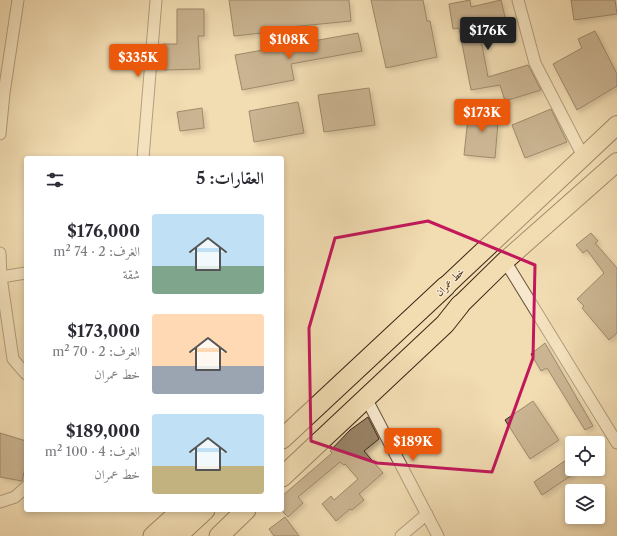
<!DOCTYPE html>
<html lang="ar">
<meta charset="utf-8">
<style>
:root{--surface:#fff;--page:#f7f7f7;--text:#2b2b33;--muted:#7c7c81;--accent:#ea580c}
body{margin:0;font-family:"Libre Caslon Text",Amiri,serif;background:var(--page);color:var(--text);direction:rtl;height:100vh;display:flex;flex-direction:column;font-size:15px;white-space:nowrap}
*{box-sizing:border-box;margin:0}
p{font-size:13px;color:var(--muted)}
.icon{flex:none;width:22px;height:22px;fill:none;stroke:currentColor;stroke-width:2;stroke-linecap:round;stroke-linejoin:round}
.map{position:relative;flex:1;overflow:hidden;direction:ltr}
.sheet{position:absolute;left:24px;top:156px;width:260px;height:356px;display:flex;flex-direction:column;background:var(--surface);border-radius:4px;box-shadow:0 2px 6px #0003;direction:rtl}
.sheet>*{flex:none}
.buttons{position:absolute;left:565px;top:436px;display:grid;gap:8px}
.buttons a{display:grid;place-items:center;width:40px;height:40px;border-radius:4px;background:var(--surface);box-shadow:0 2px 6px #0003;font-size:20px}
.price{position:absolute;translate:-50% -34px;padding:0 9px;border-radius:4px;background:var(--accent);color:#fff;font-size:13px;line-height:26px;filter:drop-shadow(0 1px 2px #0008)}
.price::after{content:'';position:absolute;left:50%;top:24px;width:12px;height:9px;margin-left:-6px;background:inherit;clip-path:polygon(0 0,100% 0,50% 100%)}
.price.current{background:#222;color:#fff}
ul{padding:0;list-style:none}
li{display:flex;align-items:center;gap:12px;height:100px;padding:0 20px}
li span{display:grid;place-items:center;flex:none;width:112px;height:80px;border-radius:4px;color:#555}
li>.icon{margin-inline-start:auto}
span .icon{width:48px;height:48px;fill:#fffc;stroke-width:1}
li b{font-size:17px}
h2{display:flex;justify-content:space-between;align-items:center;height:48px;padding:0 20px;font-size:17px}
.map>svg:first-child{display:block}
</style>
<div class="map">
<svg width="617" height="536" viewBox="0 0 617 536">
<defs>
<filter id="shadow"><feDropShadow dx="3" dy="3" stdDeviation="2" flood-color="#0004"/></filter>
</defs>
<rect width="100%" height="100%" fill="#f2dcb2"/>
<filter id="stains"><feTurbulence type="fractalNoise" baseFrequency=".005" numOctaves="4"/><feColorMatrix values="0 0 0 0 .2 0 0 0 0 .09 0 0 0 0 .02 0 0 0 .5 -.17"/></filter>
<radialGradient id="worn" r=".72"><stop offset=".6" stop-color="#630" stop-opacity="0"/><stop offset="1" stop-color="#630" stop-opacity=".3"/></radialGradient>
<path fill="#998467" stroke="#392515" filter="url(#shadow)" d="M229,0H349L351,21L280,28V31L234,36Z
M371,0H423L427,21H430L437,57L386,68Z
M470,0L471,7L501,0L505,17L478,24L488,77L528,65L541,90L505,101L500,85L471,90L459,28L453,29L449,4Z
M571,0H615L617,14L574,20Z
M177,9H204V36H198L200,69L164,70L163,44H177Z
M595,31L617,74V86L577,110L553,64L582,48L578,39Z
M358,33L362,51L291,64L294,80L242,90L235,55Z
M369,88L375,125L324,132L318,95Z
M298,102L304,133L254,142L249,111Z
M202,108L204,128L180,131L177,112Z
M469,108L499,111L495,158L464,155Z
M551,109L567,142L525,158L512,125Z
M591,233L598,241L595,243L617,268V333L609,340L582,308L584,306L577,299L604,273L587,250L583,253L576,245Z
M545,343L593,426L585,430L547,368L541,371L531,354Z
M533,401L559,440L530,459L505,420Z
M368,417L379,439L364,451L383,473L359,494L364,500L352,510L350,509L336,521L322,504L331,496L334,500L358,479L345,464L344,465L340,462L298,497L303,503L288,517L282,511V496L332,453L330,451L350,430Z
M0,433L26,441V464L22,481L0,477Z
M572,456V475L542,495L534,482Z
M285,517L299,536H274L269,529Z"/>
<g fill="none" stroke-linecap="round" stroke-linejoin="round">
<g stroke="#67533c" stroke-width="13">
<path id="minor" d="M518,0L535,63L583,156
M0,134L4,93L18,0
M143,158L156,0
M0,253L1,277L13,359L26,374
M505,261L617,443
M1,277L26,273
M366,398L438,536
M0,502L15,497L26,487
M401,536L427,514"/>
</g>
<g stroke="#392515" stroke-width="20">
<path id="primary" d="M446,286L617,125
M460,305L505,261L617,162"/>
</g>
<g stroke="#392515" stroke-width="21">
<path id="trunk" d="M282,439L446,286
M282,477L445,324L460,305
M153,536L182,510
M177,536L205,510
M219,536L246,510"/>
</g>
<use href="#minor" stroke="#f7e8cd" stroke-width="11"/>
<use href="#primary" stroke="#f2dcb2" stroke-width="18"/>
<use href="#trunk" stroke="#f2dcb2" stroke-width="19"/>
</g>
<path d="M0 0H617V536H0ZM428,221L535,265L533,358L492,472L377,463L311,441L309,328L335,238Z" fill="#f2dcb2" fill-opacity=".55" fill-rule="evenodd"/>
<path fill="none" stroke="#c2185b" stroke-width="3" stroke-linejoin="round" d="M428,221L535,265L533,358L492,472L377,463L311,441L309,328L335,238Z"/>
<g text-anchor="middle" dominant-baseline="central" stroke-width="3" stroke-linejoin="round" paint-order="stroke">
<g font-size="10" fill="#392515" stroke="#f7e8cd">
<text transform="translate(450 282) rotate(-44)">خط عمران</text>
</g>
</g>
<rect width="100%" height="100%" filter="url(#stains)"/>
<rect width="100%" height="100%" fill="url(#worn)"/>
</svg>
<div class="buttons">
<a><svg class="icon" aria-label="locate" viewBox="0 0 24 24"><circle cx="12" cy="12" r="6"/><path d="M12 2v4M12 18v4M2 12h4M18 12h4"/></svg></a>
<a><svg class="icon" aria-label="layers" viewBox="0 0 24 24"><path d="M12 4l9 5-9 5-9-5zM3 14l9 5 9-5"/></svg></a>
</div>
<b class="price current" style="left:488px;top:51px">$176K</b>
<b class="price" style="left:289px;top:60px">$108K</b>
<b class="price" style="left:138px;top:78px">$335K</b>
<b class="price" style="left:482px;top:133px">$173K</b>
<b class="price" style="left:413px;top:462px">$189K</b>
<section class="sheet">
<h2>العقارات: 5<svg class="icon" aria-label="filters" viewBox="0 0 24 24"><path d="M4 7h16M4 17h16"/><circle cx="9" cy="7" r="2"/><circle cx="15" cy="17" r="2"/></svg></h2>
<ul>
<li><span style="background:linear-gradient(#bfe0f5 65%,#7fa58c 0)"><svg class="icon" aria-label="home" viewBox="0 0 24 24"><path d="M3 11l9-7 9 7M6 9v11h12V9"/></svg></span><div><b>$176,000</b><p>الغرف: 2 · 74 m²</p><p>شقة</p></div></li>
<li><span style="background:linear-gradient(#ffd9b3 65%,#9aa5b1 0)"><svg class="icon" aria-label="home" viewBox="0 0 24 24"><path d="M3 11l9-7 9 7M6 9v11h12V9"/></svg></span><div><b>$173,000</b><p>الغرف: 2 · 70 m²</p><p>خط عمران</p></div></li>
<li><span style="background:linear-gradient(#bfe0f5 65%,#c2b280 0)"><svg class="icon" aria-label="home" viewBox="0 0 24 24"><path d="M3 11l9-7 9 7M6 9v11h12V9"/></svg></span><div><b>$189,000</b><p>الغرف: 4 · 100 m²</p><p>خط عمران</p></div></li>
</ul>
</section>
</div>
